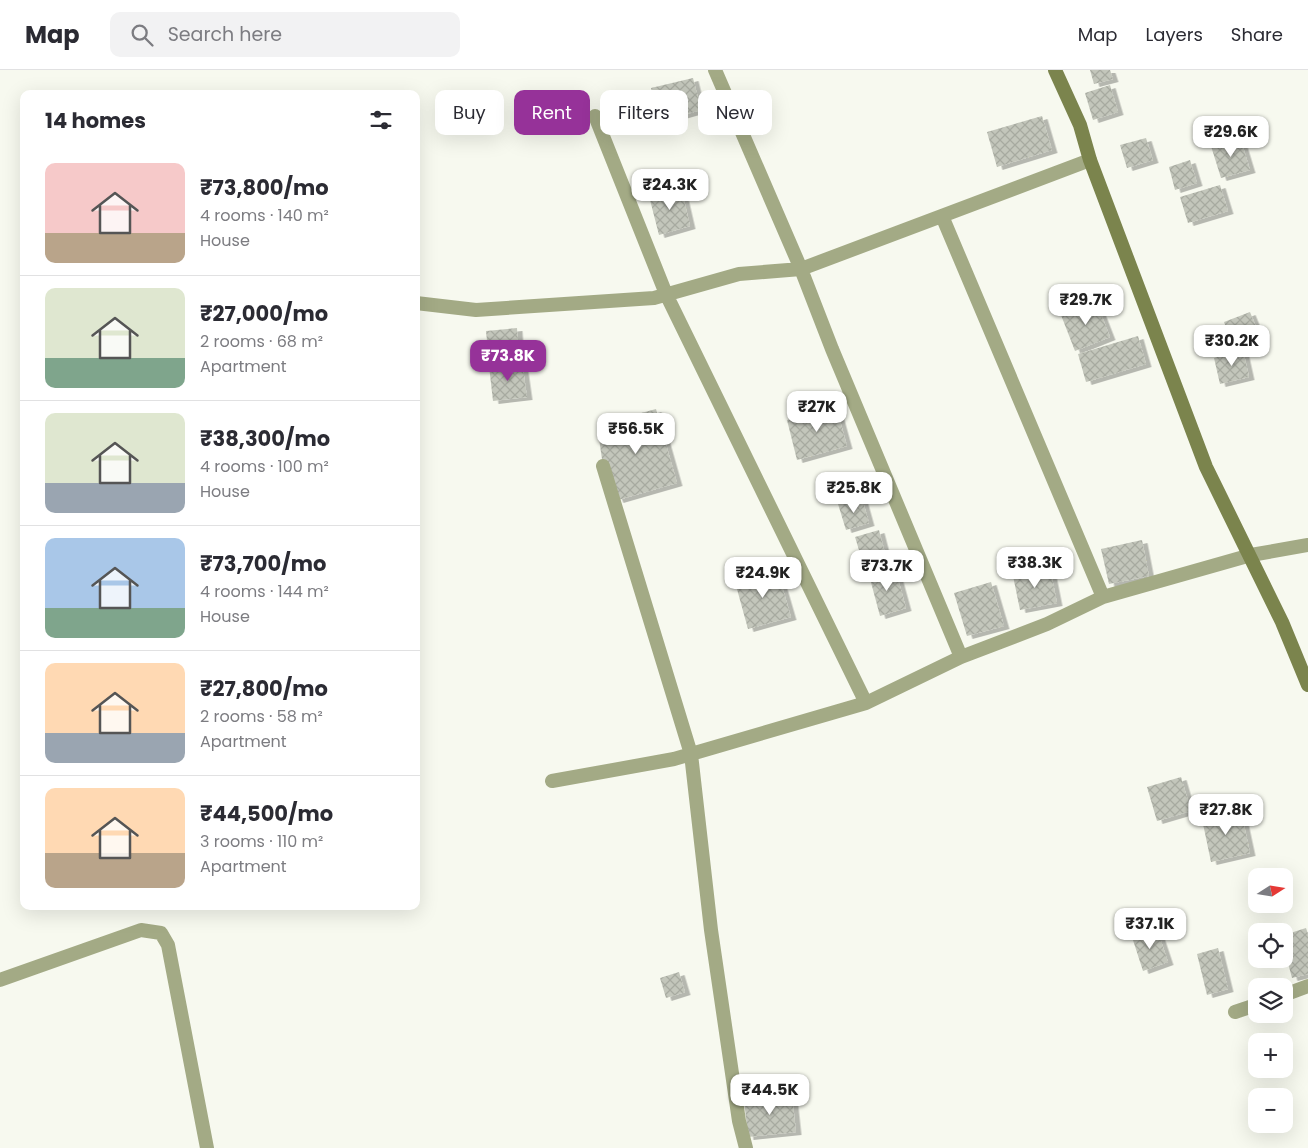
<!DOCTYPE html>
<meta charset="utf-8">
<style>
:root{--surface:#fff;--page:#f2f2f3;--text:#2b2b33;--muted:#7c7c81;--line:#e1e1e2;--accent:#963299}
body{margin:0;font-family:Poppins,sans-serif;background:var(--page);color:var(--text);height:100vh;display:flex;flex-direction:column;font-size:19px;white-space:nowrap}
*{box-sizing:border-box;margin:0}
p{font-size:16px;color:var(--muted)}
.icon{flex:none;width:28px;height:28px;fill:none;stroke:currentColor;stroke-width:2;stroke-linecap:round;stroke-linejoin:round}
.map{position:relative;flex:1;overflow:hidden}
.side{position:absolute;left:20px;top:20px;width:400px;height:820px;display:flex;flex-direction:column;background:var(--surface);border-radius:10px;box-shadow:0 5px 20px #0002}
.side>*{flex:none}
.top-card{position:absolute;left:435px;top:20px;width:475px;height:45px;display:flex;gap:10px}
.needle{width:32px;rotate:78deg}
.tools{position:absolute;left:1248px;top:798px;display:grid;gap:10px}
.tools a{display:grid;place-items:center;width:45px;height:45px;border-radius:10px;background:var(--surface);box-shadow:0 5px 20px #0002;font-size:25px}
.price{position:absolute;translate:-50% -42px;padding:0 11px;border-radius:10px;background:#fff;color:#222;font-size:16px;line-height:32px;filter:drop-shadow(0 1px 2px #0008)}
.price::after{content:'';position:absolute;left:50%;top:30px;width:15px;height:11px;margin-left:-8px;background:inherit;clip-path:polygon(0 0,100% 0,50% 100%)}
.price.active{background:var(--accent);color:#fff}
ul{padding:0;list-style:none}
li{display:flex;align-items:center;gap:15px;height:125px;padding:0 25px}
li+li{border-top:1px solid var(--line)}
li span{display:grid;place-items:center;flex:none;width:140px;height:100px;border-radius:10px;color:#555}
li>.icon{margin-inline-start:auto}
span .icon{width:60px;height:60px;fill:#fffc;stroke-width:1}
li b{font-size:21px}
h2{display:flex;justify-content:space-between;align-items:center;height:60px;padding:0 25px;font-size:21px}
.pill{padding:0 18px;border-radius:10px;background:var(--surface);box-shadow:0 5px 20px #0002;font-size:18px;line-height:45px}
.pill.active{background:var(--accent);color:#fff}
header{display:flex;align-items:center;gap:30px;box-sizing:border-box;height:70px;padding:0 25px;background:var(--surface);border-bottom:1px solid var(--line)}
header strong{font-size:24px}
nav{display:flex;gap:28px;margin-inline-start:auto;font-size:18px}
.search{width:350px;height:45px;background:var(--page);display:flex;align-items:center;gap:12px;box-sizing:border-box;padding:0 18px;border-radius:10px;color:var(--muted);font-size:19px}
.map>svg:first-child{display:block}
</style>
<header>
<strong>Map</strong>
<div class="search"><svg class="icon" aria-label="search" viewBox="0 0 24 24"><circle cx="10" cy="10" r="6"/><path d="M15 15l6 6"/></svg>Search here</div>
<nav><a>Map</a><a>Layers</a><a>Share</a></nav>
</header>
<div class="map">
<svg width="1308" height="1078" viewBox="0 0 1308 1078">
<defs>
<pattern id="building-cross-hatch" width="8" height="8" patternUnits="userSpaceOnUse" patternTransform="scale(1.25)"><rect width="8" height="8" fill="#c3c6bb"/><path d="M0 0l8 8M0 8l8-8" fill="none" stroke="#a7aaa0"/></pattern>
<filter id="shadow"><feDropShadow dx="5.5" dy="3" stdDeviation="0" flood-color="#0004"/></filter>
</defs>
<rect width="100%" height="100%" fill="#f7f9ef"/>
<path fill="url(#building-cross-hatch)" filter="url(#shadow)" d="M1090,0H1110L1113,9L1094,14Z
M693,8L701,40L659,52L651,18Z
M1110,15L1118,42L1093,50L1085,23Z
M1042,46L1052,80L997,97L987,62Z
M1240,67L1250,100L1221,108L1211,76Z
M1146,68L1153,90L1127,98L1120,75Z
M1190,90L1197,113L1175,120L1169,97Z
M1220,115L1228,141L1188,153L1180,127Z
M681,117L690,156L659,165L649,126Z
M1096,231L1110,267L1075,281L1061,245Z
M1250,242L1261,269L1234,278L1224,252Z
M517,258L519,288L489,291L486,261Z
M1138,266L1146,294L1086,312L1078,284Z
M1243,280L1249,307L1220,314L1214,288Z
M522,292L527,327L493,331L489,296Z
M836,336L847,376L797,390L787,350Z
M656,339L677,413L618,430L603,396L597,355Z
M862,428L869,453L846,460L838,434Z
M879,460L885,483L862,490L855,467Z
M1142,470L1149,506L1109,514L1101,479Z
M895,498L906,538L880,546L869,505Z
M1050,498L1057,533L1020,540L1013,506Z
M777,499L791,547L748,559L735,512Z
M991,512L1004,556L967,566L954,523Z
M1181,707L1191,741L1157,751L1147,717Z
M1241,741L1250,783L1211,792L1202,749Z
M1306,858L1308,864V904L1292,908L1284,878V865Z
M1157,859L1168,892L1143,901L1132,867Z
M1218,878L1228,919L1207,925L1197,884Z
M679,902L685,922L666,928L660,908Z
M792,1025L796,1062L748,1067L744,1030Z"/>
<g fill="none" stroke-linecap="round" stroke-linejoin="round">
<path stroke="#a3aa85" stroke-width="14" d="M0,910L141,860L161,863L168,875L207,1078"/>
<path stroke="#a3aa85" stroke-width="14" d="M715,0L801,199L832,279L961,587
M595,46L666,224L866,633
M942,146L1103,527
M416,233L476,240L654,228L739,204L801,199L1090,90
M603,396L691,684L711,860L739,1051L746,1078
M552,711L674,689L866,633L961,587L1047,554L1103,527L1251,485L1308,475
M1284,925L1308,916
M1235,942L1256,935"/>
<path stroke="#7b844d" stroke-width="14" d="M1055,0L1080,55L1090,90L1206,397L1282,552L1308,615"/>
</g>
</svg>
<div class="tools">
<a><svg class="needle" viewBox="-14 -14 28 28"><path d="M0-13l5 13h-10z" fill="#e53935"/><path d="M0 13l5-13h-10z" fill="#7c7c81"/></svg></a>
<a><svg class="icon" aria-label="locate" viewBox="0 0 24 24"><circle cx="12" cy="12" r="6"/><path d="M12 2v4M12 18v4M2 12h4M18 12h4"/></svg></a>
<a><svg class="icon" aria-label="layers" viewBox="0 0 24 24"><path d="M12 4l9 5-9 5-9-5zM3 14l9 5 9-5"/></svg></a>
<a>+</a>
<a>−</a>
</div>
<b class="price" style="left:1231px;top:88px">₹29.6K</b>
<b class="price" style="left:670px;top:141px">₹24.3K</b>
<b class="price" style="left:1086px;top:256px">₹29.7K</b>
<b class="price" style="left:1232px;top:297px">₹30.2K</b>
<b class="price active" style="left:508px;top:312px">₹73.8K</b>
<b class="price" style="left:817px;top:363px">₹27K</b>
<b class="price" style="left:636px;top:385px">₹56.5K</b>
<b class="price" style="left:854px;top:444px">₹25.8K</b>
<b class="price" style="left:1035px;top:519px">₹38.3K</b>
<b class="price" style="left:887px;top:522px">₹73.7K</b>
<b class="price" style="left:763px;top:529px">₹24.9K</b>
<b class="price" style="left:1226px;top:766px">₹27.8K</b>
<b class="price" style="left:1150px;top:880px">₹37.1K</b>
<b class="price" style="left:770px;top:1046px">₹44.5K</b>
<div class="top-card">
<a class="pill">Buy</a>
<a class="pill active">Rent</a>
<a class="pill">Filters</a>
<a class="pill">New</a>
</div>
<section class="side">
<h2>14 homes<svg class="icon" aria-label="filters" viewBox="0 0 24 24"><path d="M4 7h16M4 17h16"/><circle cx="9" cy="7" r="2"/><circle cx="15" cy="17" r="2"/></svg></h2>
<ul>
<li><span style="background:linear-gradient(#f6c9c9 70%,#b9a48a 0)"><svg class="icon" aria-label="home" viewBox="0 0 24 24"><path d="M3 11l9-7 9 7M6 9v11h12V9"/></svg></span><div><b>₹73,800/mo</b><p>4 rooms · 140 m²</p><p>House</p></div></li>
<li><span style="background:linear-gradient(#dfe7d0 70%,#7fa58c 0)"><svg class="icon" aria-label="home" viewBox="0 0 24 24"><path d="M3 11l9-7 9 7M6 9v11h12V9"/></svg></span><div><b>₹27,000/mo</b><p>2 rooms · 68 m²</p><p>Apartment</p></div></li>
<li><span style="background:linear-gradient(#dfe7d0 70%,#9aa5b1 0)"><svg class="icon" aria-label="home" viewBox="0 0 24 24"><path d="M3 11l9-7 9 7M6 9v11h12V9"/></svg></span><div><b>₹38,300/mo</b><p>4 rooms · 100 m²</p><p>House</p></div></li>
<li><span style="background:linear-gradient(#a9c7e8 70%,#7fa58c 0)"><svg class="icon" aria-label="home" viewBox="0 0 24 24"><path d="M3 11l9-7 9 7M6 9v11h12V9"/></svg></span><div><b>₹73,700/mo</b><p>4 rooms · 144 m²</p><p>House</p></div></li>
<li><span style="background:linear-gradient(#ffd9b3 70%,#9aa5b1 0)"><svg class="icon" aria-label="home" viewBox="0 0 24 24"><path d="M3 11l9-7 9 7M6 9v11h12V9"/></svg></span><div><b>₹27,800/mo</b><p>2 rooms · 58 m²</p><p>Apartment</p></div></li>
<li><span style="background:linear-gradient(#ffd9b3 65%,#b9a48a 0)"><svg class="icon" aria-label="home" viewBox="0 0 24 24"><path d="M3 11l9-7 9 7M6 9v11h12V9"/></svg></span><div><b>₹44,500/mo</b><p>3 rooms · 110 m²</p><p>Apartment</p></div></li>
</ul>
</section>
</div>
